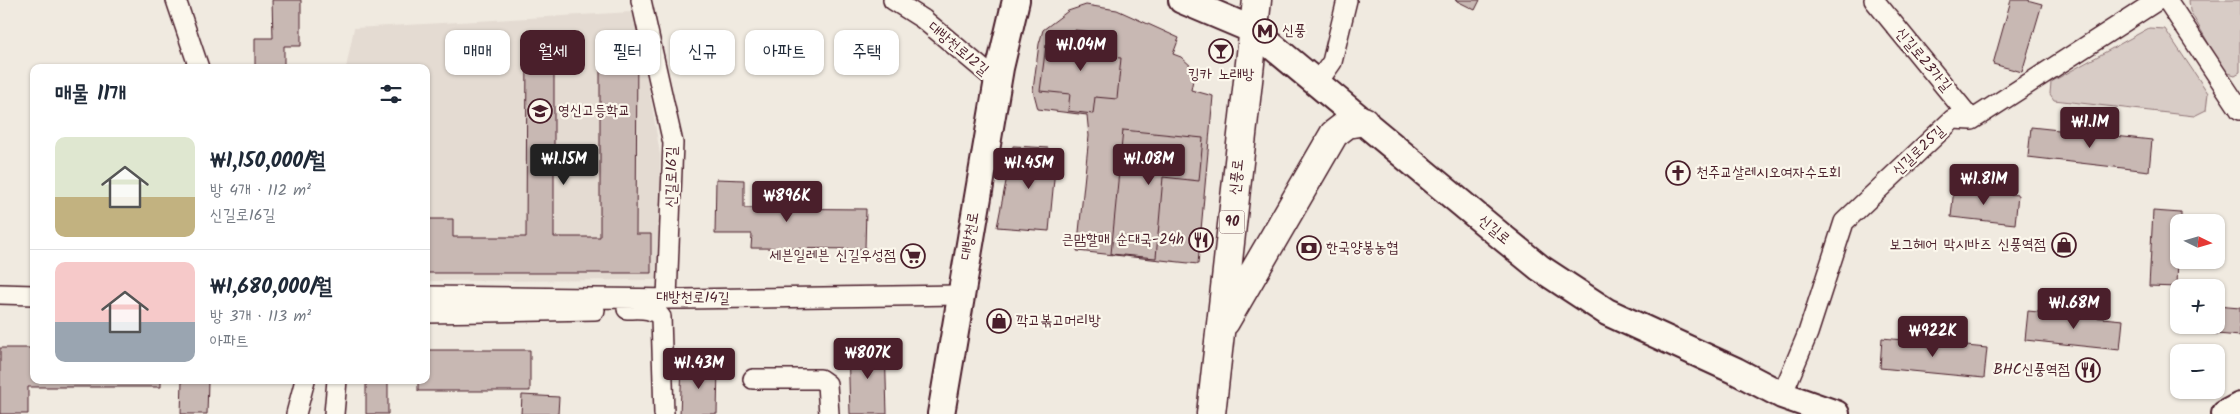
<!DOCTYPE html>
<html lang="ko">
<meta charset="utf-8">
<style>
:root{--surface:#fff;--page:#f6f6f7;--text:#1f2937;--muted:#747a83;--line:#e0e1e3;--accent:#4a1f2b}
body{margin:0;font-family:Kalam,"Poor Story",sans-serif;background:var(--page);color:var(--text);height:100vh;display:flex;flex-direction:column;font-size:19px;white-space:nowrap}
*{box-sizing:border-box;margin:0}
p{font-size:16px;color:var(--muted)}
.icon{flex:none;width:28px;height:28px;fill:none;stroke:currentColor;stroke-width:2;stroke-linecap:round;stroke-linejoin:round}
.map{position:relative;flex:1;overflow:hidden}
.drawer{position:absolute;left:30px;top:64px;width:400px;height:320px;display:flex;flex-direction:column;background:var(--surface);border-radius:10px;box-shadow:0 1px 4px #0004}
.drawer>*{flex:none}
.guide{position:absolute;left:445px;top:30px;width:475px;height:45px;display:flex;gap:10px}
.needle{width:32px;rotate:95deg}
.controls{position:absolute;left:2170px;top:214px;display:grid;gap:10px}
.controls a{display:grid;place-items:center;width:55px;height:55px;border-radius:10px;background:var(--surface);box-shadow:0 1px 4px #0004;font-size:25px}
.price{position:absolute;translate:-50% -42px;padding:0 11px;border-radius:5px;background:var(--accent);color:#fff;font-size:16px;line-height:32px;filter:drop-shadow(0 1px 2px #0008)}
.price::after{content:'';position:absolute;left:50%;top:30px;width:15px;height:11px;margin-left:-8px;background:inherit;clip-path:polygon(0 0,100% 0,50% 100%)}
.price.selected{background:#222;color:#fff}
ul{padding:0;list-style:none}
li{display:flex;align-items:center;gap:15px;height:125px;padding:0 25px}
li+li{border-top:1px solid var(--line)}
li span{display:grid;place-items:center;flex:none;width:140px;height:100px;border-radius:10px;color:#555}
li>.icon{margin-inline-start:auto}
span .icon{width:60px;height:60px;fill:#fffc;stroke-width:1}
li b{font-size:21px}
h2{display:flex;justify-content:space-between;align-items:center;height:60px;padding:0 25px;font-size:21px}
.pill{padding:0 18px;border-radius:10px;background:var(--surface);box-shadow:0 1px 4px #0004;font-size:18px;line-height:45px}
.pill.selected{background:var(--accent);color:#fff}
.map>svg:first-child{display:block}
</style>
<div class="map">
<svg width="2240" height="414" viewBox="0 0 2240 414">
<rect width="100%" height="100%" fill="#f0eae0"/>
<filter id="ink" filterUnits="userSpaceOnUse"><feTurbulence type="fractalNoise" baseFrequency=".02" numOctaves="2"/><feDisplacementMap in="SourceGraphic" scale="10" xChannelSelector="R" yChannelSelector="G"/><feConvolveMatrix kernelMatrix="1 2 1 2 8 2 1 2 1" color-interpolation-filters="sRGB"/></filter>
<g filter="url(#ink)">
<path fill="#e4dbd2" d="M632,12L641,39L660,154V280L426,281V68H346L354,28Z"/>
<path fill="#d8ccc6" stroke="#917678" d="M2189,0H2240V72L2235,75L2225,72L2190,11Z
M2149,28L2165,29L2208,93L2206,110L2194,116L2054,100L2050,94L2051,82Z"/>
<path fill="#c8b8b3" stroke="#4a1f2b" d="M272,0H301V46H284V68H255V38H273Z
M1455,0H1480L1475,10Z
M2011,0H2027L2042,4L2022,72L1993,64Z
M1086,5L1117,10L1179,38L1173,54L1181,57L1192,67L1194,75L1191,90L1213,96L1198,264L1077,251L1089,136L1087,115L1038,109L1033,90L1039,44L1043,30L1068,11Z
M1075,30L1102,33L1100,56L1121,58L1117,99L1095,97L1093,114L1068,111L1070,94L1040,91L1046,45L1073,48Z
M637,39L636,234H651V273H426V219H453V237H526L527,43H554V237H600V40Z
M2031,127L2152,140L2149,171L2028,157Z
M1123,130L1203,138L1199,181L1163,177L1156,258L1111,254Z
M1013,146L1048,148L1056,158L1049,231L997,227Z
M716,179L744,180V208L866,209L865,249L751,248L752,234H715Z
M1954,188L2018,195L2015,224L1951,217Z
M2153,211L2181,213V222H2179L2177,287L2149,286Z
M2216,306L2240,308V336L2182,331V325H2216Z
M2028,311L2123,320L2120,350L2025,340Z
M1882,338L1987,348L1984,378L1880,368Z
M885,345L887,414H850L848,346Z
M0,348H34V380H161V387H28V414H0Z
M426,350H530V391H418V380H426Z
M682,365L718,366L717,414H680Z
M182,380L208,381L207,414H181Z
M366,380H388V414H366Z
M522,395L559,397L558,414H521Z"/>
<g fill="none" stroke-linecap="round" stroke-linejoin="round">
<g stroke="#4a1f2b" stroke-width="22">
<path id="minor" d="M176,0L199,68
M641,0L673,143L667,298
M893,0L923,19L997,81
M1874,0L1972,120
M2167,0L2240,110
M1318,82L1332,62L1347,0
M0,294L34,295
M426,296L683,299L960,295
M627,309C640,309 652,307 661,317L664,414
M426,313L595,310
M753,379H820L827,384L829,414
M1782,395L1808,333L1844,222L1953,119L1972,120L2158,0
M296,414L305,380
M334,414L337,380"/>
</g>
<g stroke="#4a1f2b" stroke-width="30">
<path id="secondary" d="M1182,0L1253,30L1502,237L1540,268L1607,312L1736,371L1782,395L1836,414
M941,414L1000,68L1016,0
M2225,414L2240,406"/>
</g>
<g stroke="#4a1f2b" stroke-width="31">
<path id="primary" d="M1225,322L1334,134L1347,124L1364,121
M1211,414L1257,0"/>
</g>
<use href="#minor" stroke="#fbf7ec" stroke-width="19"/>
<use href="#secondary" stroke="#fbf7ec" stroke-width="26"/>
<use href="#primary" stroke="#fbf7ec" stroke-width="28"/>
</g>
</g>
<defs>
<g id="metro-ring" transform="scale(1.25)"><circle r="9.5" fill="#fbf7ec" stroke="#4a1f2b" stroke-width="1.5"/><path d="M-5.5 5V-5H-3L0 0L3-5H5.5V5H3V-.5L0 4L-3-.5V5Z" fill="#4a1f2b"/></g>
<g id="bar-ring" transform="scale(1.25)"><circle r="9.5" fill="#fbf7ec" stroke="#4a1f2b" stroke-width="1.5"/><path d="M-6-5H6L.8 .8V4.5H3.5V6h-7V4.5H-.8V.8Z" fill="#4a1f2b"/></g>
<g id="school-ring" transform="scale(1.25)"><circle r="9.5" fill="#fbf7ec" stroke="#4a1f2b" stroke-width="1.5"/><path d="M0-5L7-2L0 1L-7-2ZM-4 1L0 2.5L4 1V4Q0 6-4 4Z" fill="#4a1f2b"/></g>
<g id="church-ring" transform="scale(1.25)"><circle r="9.5" fill="#fbf7ec" stroke="#4a1f2b" stroke-width="1.5"/><path d="M-1.2-6h2.4v3.5h3.3v2.4h-3.3V6h-2.4V-.1h-3.3v-2.4h3.3Z" fill="#4a1f2b"/></g>
<g id="restaurant-ring" transform="scale(1.25)"><circle r="9.5" fill="#fbf7ec" stroke="#4a1f2b" stroke-width="1.5"/><path d="M-5-6h1v4h1v-4h1v4h1v-4h1v5L-1.5 .5V6h-2V.5L-5-1ZM5-6V6H3V1.5H1.5Q1.5-4 5-6Z" fill="#4a1f2b"/></g>
<g id="shop-ring" transform="scale(1.25)"><circle r="9.5" fill="#fbf7ec" stroke="#4a1f2b" stroke-width="1.5"/><path d="M-5-2.5h2.3a2.7 3.5 0 0 1 5.4 0H5L5.5 6h-11ZM-1.5-2.5h3a1.5 2.3 0 0 0-3 0Z" fill="#4a1f2b"/></g>
<g id="bank-ring" transform="scale(1.25)"><circle r="9.5" fill="#fbf7ec" stroke="#4a1f2b" stroke-width="1.5"/><path d="M-6-4H6V4H-6ZM0-2.3a2.3 2.3 0 1 0 0 4.6a2.3 2.3 0 1 0 0-4.6Z" fill="#4a1f2b"/></g>
<g id="supermarket-ring" transform="scale(1.25)"><circle r="9.5" fill="#fbf7ec" stroke="#4a1f2b" stroke-width="1.5"/><path d="M-6-5.5h2.5l.6 2H6L4.5 2H-2.5L-4.4-4H-6ZM-1.5 3.2a1.3 1.3 0 1 0 .1 0ZM3 3.2a1.3 1.3 0 1 0 .1 0Z" fill="#4a1f2b"/></g>
</defs>
<g fill-rule="evenodd">
<use href="#metro-ring" x="1265" y="31"/>
<use href="#bar-ring" x="1221" y="51"/>
<use href="#school-ring" x="540" y="111"/>
<use href="#church-ring" x="1678" y="173"/>
<use href="#restaurant-ring" x="1201" y="240"/>
<use href="#shop-ring" x="2064" y="245"/>
<use href="#bank-ring" x="1309" y="248"/>
<use href="#supermarket-ring" x="913" y="256"/>
<use href="#shop-ring" x="999" y="321"/>
<use href="#restaurant-ring" x="2088" y="370"/>
</g>
<g text-anchor="middle" dominant-baseline="central" stroke-width="4.5" stroke-linejoin="round" paint-order="stroke">
<rect fill="#fbf7ec" stroke="#7f6065" stroke-width="1" x="1219.5" y="210.5" width="25" height="23" rx="4"/>
<g font-size="14" font-weight="bold" fill="#4a1f2b">
<text x="1232" y="222">90</text>
</g>
<g font-size="15" fill="#4a1f2b" stroke="#fbf7ec" text-anchor="start">
<text x="1282" y="31">신풍</text>
<text x="1221" y="75" text-anchor="middle">킹카 노래방</text>
<text x="558" y="111">영신고등학교</text>
<text x="1696" y="173">천주교살레시오여자수도회</text>
<text x="1184" y="240" text-anchor="end">큰맘할매 순대국-24h</text>
<text x="2046" y="245" text-anchor="end">보그헤어 막시바즈 신풍역점</text>
<text x="1326" y="248">한국양봉농협</text>
<text x="896" y="256" text-anchor="end">세븐일레븐 신길우성점</text>
<text x="1016" y="321">깍고볶고머리방</text>
<text x="2070" y="370" text-anchor="end">BHC신풍역점</text>
</g>
<g font-size="15" fill="#4a1f2b" stroke="#fbf7ec">
<text transform="translate(958 49) rotate(40)">대방천로12길</text>
<text transform="translate(1923 60) rotate(50)">신길로23가길</text>
<text transform="translate(1919 151) rotate(-43)">신길로25길</text>
<text transform="translate(672 177) rotate(-89)">신길로16길</text>
<text transform="translate(1237 177) rotate(-84)">신풍로</text>
<text transform="translate(1494 230) rotate(40)">신길로</text>
<text transform="translate(970 236) rotate(-80)">대방천로</text>
<text transform="translate(693 298) rotate(1)">대방천로14길</text>
</g>
</g>
</svg>
<div class="controls">
<a><svg class="needle" viewBox="-14 -14 28 28"><path d="M0-13l5 13h-10z" fill="#e53935"/><path d="M0 13l5-13h-10z" fill="#747a83"/></svg></a>
<a>+</a>
<a>−</a>
</div>
<b class="price" style="left:1081px;top:72px">₩1.04M</b>
<b class="price" style="left:2090px;top:149px">₩1.1M</b>
<b class="price selected" style="left:564px;top:186px">₩1.15M</b>
<b class="price" style="left:1149px;top:186px">₩1.08M</b>
<b class="price" style="left:1029px;top:190px">₩1.45M</b>
<b class="price" style="left:1984px;top:206px">₩1.81M</b>
<b class="price" style="left:787px;top:223px">₩896K</b>
<b class="price" style="left:2074px;top:330px">₩1.68M</b>
<b class="price" style="left:1933px;top:358px">₩922K</b>
<b class="price" style="left:868px;top:380px">₩807K</b>
<b class="price" style="left:699px;top:390px">₩1.43M</b>
<div class="guide">
<a class="pill">매매</a>
<a class="pill selected">월세</a>
<a class="pill">필터</a>
<a class="pill">신규</a>
<a class="pill">아파트</a>
<a class="pill">주택</a>
</div>
<section class="drawer">
<h2>매물 11개<svg class="icon" aria-label="filters" viewBox="0 0 24 24"><path d="M4 7h16M4 17h16"/><circle cx="9" cy="7" r="2"/><circle cx="15" cy="17" r="2"/></svg></h2>
<ul>
<li><span style="background:linear-gradient(#dfe7d0 60%,#c2b280 0)"><svg class="icon" aria-label="home" viewBox="0 0 24 24"><path d="M3 11l9-7 9 7M6 9v11h12V9"/></svg></span><div><b>₩1,150,000/월</b><p>방 4개 · 112 m²</p><p>신길로16길</p></div></li>
<li><span style="background:linear-gradient(#f6c9c9 60%,#9aa5b1 0)"><svg class="icon" aria-label="home" viewBox="0 0 24 24"><path d="M3 11l9-7 9 7M6 9v11h12V9"/></svg></span><div><b>₩1,680,000/월</b><p>방 3개 · 113 m²</p><p>아파트</p></div></li>
</ul>
</section>
</div>
